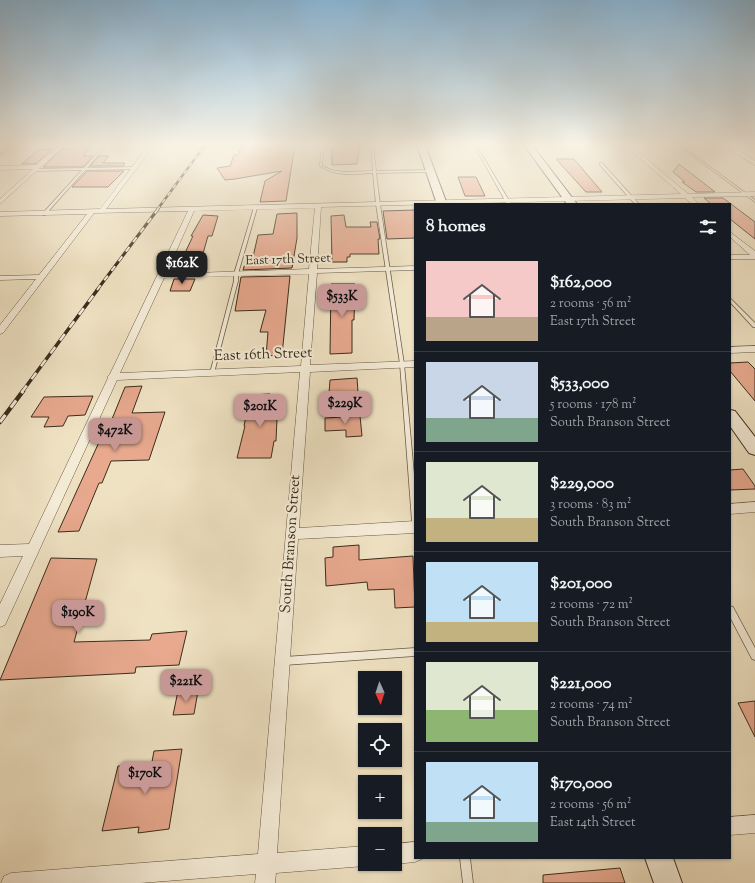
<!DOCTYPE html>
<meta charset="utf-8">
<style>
:root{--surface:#171b24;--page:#20242c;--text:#f1f3f6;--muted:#9ea1a6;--line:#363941;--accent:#c59692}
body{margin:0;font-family:"Sorts Mill Goudy",serif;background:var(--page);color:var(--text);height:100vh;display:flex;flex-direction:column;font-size:15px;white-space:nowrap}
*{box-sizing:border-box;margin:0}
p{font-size:13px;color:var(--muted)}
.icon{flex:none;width:22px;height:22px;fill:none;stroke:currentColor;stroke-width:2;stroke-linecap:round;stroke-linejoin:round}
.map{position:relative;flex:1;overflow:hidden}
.drawer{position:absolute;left:414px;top:203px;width:317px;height:656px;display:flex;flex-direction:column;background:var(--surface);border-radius:0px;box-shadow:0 1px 3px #0004}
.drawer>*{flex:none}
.needle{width:26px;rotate:177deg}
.controls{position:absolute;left:358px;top:671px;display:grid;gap:8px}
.controls a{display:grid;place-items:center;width:44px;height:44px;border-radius:0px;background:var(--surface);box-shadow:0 1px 3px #0004;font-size:20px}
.price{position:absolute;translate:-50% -34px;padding:0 9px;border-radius:8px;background:var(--accent);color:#111;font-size:13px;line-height:26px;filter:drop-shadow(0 1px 2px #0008)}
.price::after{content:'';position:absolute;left:50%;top:24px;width:12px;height:9px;margin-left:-6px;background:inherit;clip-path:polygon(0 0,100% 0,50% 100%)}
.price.current{background:#222;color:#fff}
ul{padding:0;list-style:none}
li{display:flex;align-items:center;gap:12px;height:100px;padding:0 12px}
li+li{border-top:1px solid var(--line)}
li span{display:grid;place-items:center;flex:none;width:112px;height:80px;border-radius:0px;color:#555}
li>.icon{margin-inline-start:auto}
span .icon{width:48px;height:48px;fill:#fffc;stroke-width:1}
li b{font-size:17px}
h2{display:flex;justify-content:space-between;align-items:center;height:48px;padding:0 12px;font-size:17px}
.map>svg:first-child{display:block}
</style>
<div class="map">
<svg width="755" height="883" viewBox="0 0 755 883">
<rect width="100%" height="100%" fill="#efe2c3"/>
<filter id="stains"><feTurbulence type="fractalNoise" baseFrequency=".005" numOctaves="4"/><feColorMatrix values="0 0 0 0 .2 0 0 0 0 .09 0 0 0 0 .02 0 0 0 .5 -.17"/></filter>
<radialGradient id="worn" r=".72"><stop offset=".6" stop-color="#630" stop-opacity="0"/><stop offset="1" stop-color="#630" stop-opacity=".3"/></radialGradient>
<path fill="#e8a98f" stroke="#3a2d1b" d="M79,145H93L83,156H93L83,167H43L62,149H74Z
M242,145H295L286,201L260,202L265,181L282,171L235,179L225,180L217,168L230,166L234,155H238Z
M332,145H360L357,164L332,165Z
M52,149L36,164H22L38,150Z
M99,156H109L103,163H125L123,166H90Z
M556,159H574L602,192H586Z
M679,164L701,181L715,192H696L682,182H685L673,172Z
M87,171H124L108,187H72Z
M458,177H476L485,196H465Z
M704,198H723L755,222V239L730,219V204H711Z
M415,210V238L387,239L383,211Z
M297,213V238L292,268L243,270L247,257H253L258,235L273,234L277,214Z
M203,215L218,216L212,236H208L198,271L176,272L193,236H191Z
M344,215L346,227H371L370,222H377L380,239H378L379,254H350V257H347V262H332L331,216Z
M290,276L282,355L266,356L268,332H260L266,310L235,311L241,277Z
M174,279H195L190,291H170Z
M331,284H355L354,320H352V353L330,354Z
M748,362L755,369V401L730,371V363Z
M357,378L358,392L329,394L330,380Z
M142,386L132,413L165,412L149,460L111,461L102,483H99L79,531L58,532L105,429H108L125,387Z
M270,394L271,397L278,396L276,441H274L271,458H237L245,426H244L247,411H250L251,395Z
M93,396L85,415L68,416L63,426L44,427L49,417H31L44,397Z
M360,416L362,436L346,437V430L325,431V418Z
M743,469L755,486V489L730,490V470Z
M359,545V560L413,556L415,607L395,608L394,589L368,590L367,582L326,586L325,558L333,557V547Z
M51,558L97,559L74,642L150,640L152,634L187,631L179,665L136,667L135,673L0,680Z
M178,691H198L194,714L173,715Z
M755,701V737L738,703Z
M182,749L169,829L138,833L139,827L102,831L118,766L151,767L154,751Z
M620,868L625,883H543V875Z"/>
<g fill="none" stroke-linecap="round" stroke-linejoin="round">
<g stroke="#675a45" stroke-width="1.5">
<path id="lane" d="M12,145H14L0,156V154Z
M105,145H107L87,168L134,167L135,169L85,170L45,215H43V213L82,170L34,171L33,169L84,168Z
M371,145H373L376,171L431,170L432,171L431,172L376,173L380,204L404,364L415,485V524L413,523L412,521L400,364L376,204L373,173C355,174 335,177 320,166L321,151L322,150L323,151L322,166L331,170L344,172L373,171Z
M474,145H476L511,204H507Z
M678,145H680L755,200V202Z
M600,163H602L639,204H635L600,165Z
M254,207L257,208L238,274V281L214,373L212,375L210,373L234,281V274Z
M730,299H731L755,323V327H753L730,302Z
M730,606L733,607L755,648V660L752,659L730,617Z
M415,648V656L284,665L281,664L280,661L281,658L284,657Z
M460,858H470L473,883H463Z"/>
</g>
<g stroke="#675a45" stroke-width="1">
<path id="street" d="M59,145H65L0,204V199L33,169L0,170V166L37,165Z
M149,145H154L106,209L681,194L625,145H630L688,194L755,192V196L692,197L699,204H692L685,198L321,207L317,269L415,266V270L317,273L310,365L415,361V367L310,372L299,528L415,521V533L298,539L277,853L365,846V864H369L365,866L276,873L275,883H255L256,874L140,883H1L4,876L11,873L258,854L300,372L117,380L5,625L0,627V604L23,556L0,557V545L29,544L108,378L107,377L110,374L188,211L94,213L3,333L0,334V325L36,279L0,280V276L39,275L87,214L0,216V212L100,209ZM315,208L309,269L166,274L194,211ZM309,274L301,366L120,373L164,278Z
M320,145H326L324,152L319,151Z
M723,145H729L755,161V165Z
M730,232L755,251V259H730V255H750L730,237Z
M755,346V352L730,353V347Z
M755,502V512L730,514V504Z
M755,815V833L730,835V817Z
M415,842V858L422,859L415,862L395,864V844Z"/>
</g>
<g stroke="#3a2d1b" stroke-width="2">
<path id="secondary" d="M417,145H425L447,204H437Z
M524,145H532L577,204H567Z
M730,410L735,411L755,437V455L749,453L730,426Z
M645,858H673L682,883H654Z"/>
</g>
<use href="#lane" fill="#f5ecd8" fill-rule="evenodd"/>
<use href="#street" fill="#f5ecd8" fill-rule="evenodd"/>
<use href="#secondary" fill="#f5ecd8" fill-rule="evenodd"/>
<g stroke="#3a2d1b" stroke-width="2.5">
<path id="rail-far3" d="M157,210L205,145"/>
</g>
<g stroke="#3a2d1b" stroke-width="3">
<path id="rail-far2" d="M97,290L158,209"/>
</g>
<g stroke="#3a2d1b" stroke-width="3.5">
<path id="rail-far1" d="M22,392L98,289"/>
</g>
<g stroke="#3a2d1b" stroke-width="4.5">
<path id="rail" d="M0,422L23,391"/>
</g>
<use href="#rail-far3" stroke="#f5ecd8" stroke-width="1.5" stroke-dasharray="4.5" stroke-linecap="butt"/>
<use href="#rail-far2" stroke="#f5ecd8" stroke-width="2" stroke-dasharray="6" stroke-linecap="butt"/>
<use href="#rail-far1" stroke="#f5ecd8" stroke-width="2.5" stroke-dasharray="8" stroke-linecap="butt"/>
<use href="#rail" stroke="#f5ecd8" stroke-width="3" stroke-dasharray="9" stroke-linecap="butt"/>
</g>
<linearGradient id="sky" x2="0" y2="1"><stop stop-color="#8ab7d7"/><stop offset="0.54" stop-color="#f8f2e4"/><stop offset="1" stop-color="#f8f2e4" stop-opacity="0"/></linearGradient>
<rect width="755" height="268" fill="url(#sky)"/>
<g text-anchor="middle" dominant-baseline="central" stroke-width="4" stroke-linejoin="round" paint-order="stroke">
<g font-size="13" fill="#3a2d1b" stroke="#f5ecd8">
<text transform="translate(288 260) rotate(-2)">East 17th Street</text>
</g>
<g font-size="15" fill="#3a2d1b" stroke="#f5ecd8">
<text transform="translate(263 355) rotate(-2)">East 16th Street</text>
<text transform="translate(291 544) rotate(-86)">South Branson Street</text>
</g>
</g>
<rect width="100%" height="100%" filter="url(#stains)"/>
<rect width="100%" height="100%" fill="url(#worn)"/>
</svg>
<div class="controls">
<a><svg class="needle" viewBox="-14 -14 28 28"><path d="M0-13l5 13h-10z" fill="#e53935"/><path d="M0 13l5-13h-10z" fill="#9ea1a6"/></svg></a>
<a><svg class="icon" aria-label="locate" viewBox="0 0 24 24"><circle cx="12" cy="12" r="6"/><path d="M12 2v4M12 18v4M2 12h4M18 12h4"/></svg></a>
<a>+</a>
<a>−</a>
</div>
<b class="price current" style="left:182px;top:285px">$162K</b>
<b class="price" style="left:342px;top:318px">$533K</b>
<b class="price" style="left:345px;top:425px">$229K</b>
<b class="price" style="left:260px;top:428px">$201K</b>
<b class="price" style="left:115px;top:452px">$472K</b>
<b class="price" style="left:78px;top:634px">$190K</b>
<b class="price" style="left:186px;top:703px">$221K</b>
<b class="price" style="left:145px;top:795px">$170K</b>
<section class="drawer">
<h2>8 homes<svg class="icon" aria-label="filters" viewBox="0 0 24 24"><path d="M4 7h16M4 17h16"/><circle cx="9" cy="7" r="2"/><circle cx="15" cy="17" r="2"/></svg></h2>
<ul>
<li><span style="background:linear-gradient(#f6c9c9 70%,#b9a48a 0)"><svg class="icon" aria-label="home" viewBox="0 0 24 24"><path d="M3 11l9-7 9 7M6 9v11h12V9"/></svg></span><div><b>$162,000</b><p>2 rooms · 56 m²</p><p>East 17th Street</p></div></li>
<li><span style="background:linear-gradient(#c9d6e8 70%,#7fa58c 0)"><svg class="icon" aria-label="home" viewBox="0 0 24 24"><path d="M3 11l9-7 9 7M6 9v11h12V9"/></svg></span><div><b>$533,000</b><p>5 rooms · 178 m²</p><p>South Branson Street</p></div></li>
<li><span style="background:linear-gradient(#dfe7d0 70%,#c2b280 0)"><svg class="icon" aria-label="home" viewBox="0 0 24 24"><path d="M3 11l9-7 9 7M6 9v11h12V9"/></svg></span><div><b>$229,000</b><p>3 rooms · 83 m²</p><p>South Branson Street</p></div></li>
<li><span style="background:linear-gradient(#bfe0f5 75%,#c2b280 0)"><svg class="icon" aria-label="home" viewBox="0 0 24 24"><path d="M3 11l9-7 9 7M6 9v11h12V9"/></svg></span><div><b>$201,000</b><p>2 rooms · 72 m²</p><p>South Branson Street</p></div></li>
<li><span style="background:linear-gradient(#dfe7d0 60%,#8fb573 0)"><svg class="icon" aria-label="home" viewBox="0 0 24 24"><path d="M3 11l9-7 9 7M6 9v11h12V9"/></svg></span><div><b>$221,000</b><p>2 rooms · 74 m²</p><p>South Branson Street</p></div></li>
<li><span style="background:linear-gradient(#bfe0f5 75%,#7fa58c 0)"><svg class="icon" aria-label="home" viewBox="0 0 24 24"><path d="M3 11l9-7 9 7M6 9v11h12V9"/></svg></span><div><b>$170,000</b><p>2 rooms · 56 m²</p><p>East 14th Street</p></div></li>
</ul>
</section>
</div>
